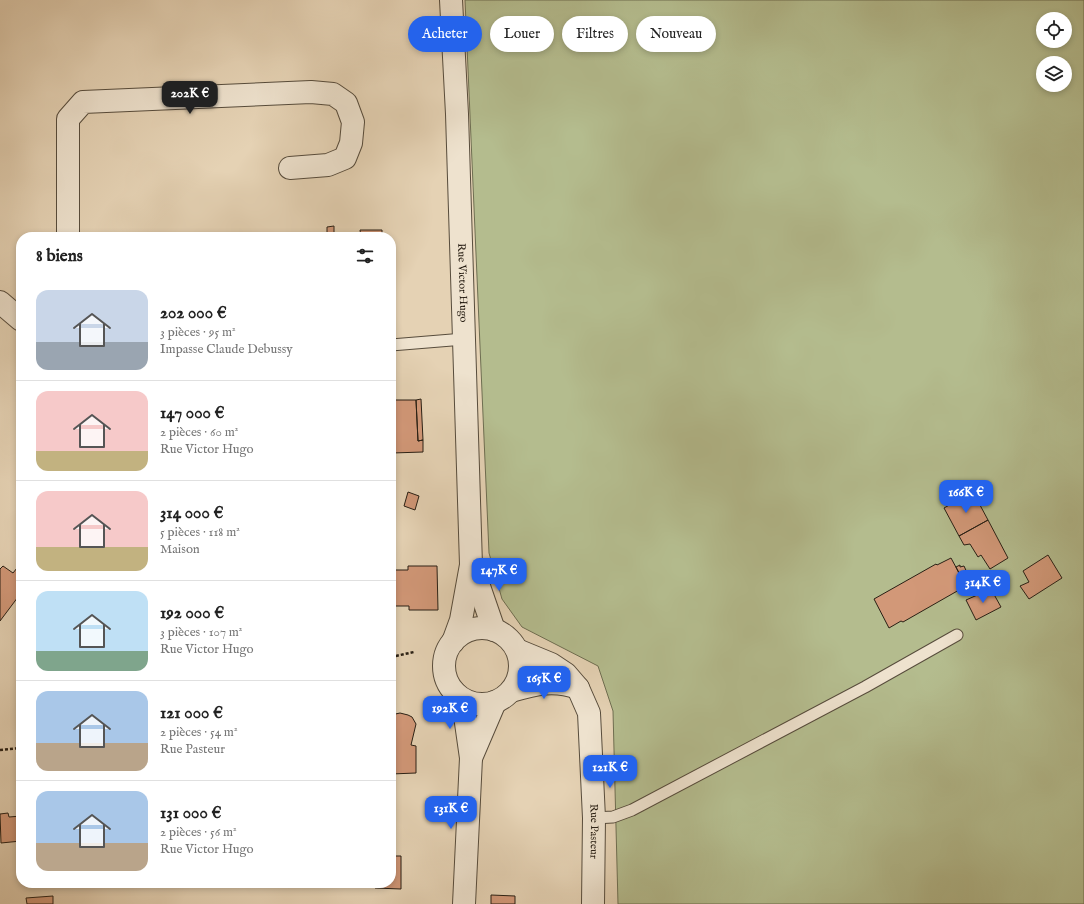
<!DOCTYPE html>
<html lang="fr">
<meta charset="utf-8">
<style>
:root{--surface:#fff;--page:#f2f2f2;--text:#222;--muted:#767676;--line:#e0e0e0;--accent:#2563eb}
body{margin:0;font-family:"IM FELL English",serif;background:var(--page);color:var(--text);height:100vh;display:flex;flex-direction:column;font-size:15px;white-space:nowrap}
*{box-sizing:border-box;margin:0}
p{font-size:13px;color:var(--muted)}
.icon{flex:none;width:22px;height:22px;fill:none;stroke:currentColor;stroke-width:2;stroke-linecap:round;stroke-linejoin:round}
.map{position:relative;flex:1;overflow:hidden}
.sheet{position:absolute;left:16px;top:232px;width:380px;height:656px;display:flex;flex-direction:column;background:var(--surface);border-radius:16px;box-shadow:0 2px 6px #0003}
.sheet>*{flex:none}
.top-card{position:absolute;left:408px;top:16px;width:380px;height:36px;display:flex;gap:8px}
.controls{position:absolute;left:1036px;top:12px;display:grid;gap:8px}
.controls a{display:grid;place-items:center;width:36px;height:36px;border-radius:50%;background:var(--surface);box-shadow:0 2px 6px #0003;font-size:20px}
.price{position:absolute;translate:-50% -34px;padding:0 9px;border-radius:8px;background:var(--accent);color:#fff;font-size:13px;line-height:26px;filter:drop-shadow(0 1px 2px #0008)}
.price::after{content:'';position:absolute;left:50%;top:24px;width:12px;height:9px;margin-left:-6px;background:inherit;clip-path:polygon(0 0,100% 0,50% 100%)}
.price.on{background:#222;color:#fff}
ul{padding:0;list-style:none}
li{display:flex;align-items:center;gap:12px;height:100px;padding:0 20px}
li+li{border-top:1px solid var(--line)}
li span{display:grid;place-items:center;flex:none;width:112px;height:80px;border-radius:12px;color:#555}
li>.icon{margin-inline-start:auto}
span .icon{width:48px;height:48px;fill:#fffc;stroke-width:1}
li b{font-size:17px}
h2{display:flex;justify-content:space-between;align-items:center;height:48px;padding:0 20px;font-size:17px}
.pill{padding:0 14px;border-radius:18px;background:var(--surface);box-shadow:0 2px 6px #0003;font-size:14px;line-height:36px}
.pill.on{background:var(--accent);color:#fff}
.map>svg:first-child{display:block}
</style>
<div class="map">
<svg width="1084" height="904" viewBox="0 0 1084 904">
<rect width="100%" height="100%" fill="#e5d2b4"/>
<filter id="stains"><feTurbulence type="fractalNoise" baseFrequency=".005" numOctaves="4"/><feColorMatrix values="0 0 0 0 .2 0 0 0 0 .09 0 0 0 0 .02 0 0 0 .5 -.17"/></filter>
<radialGradient id="worn" r=".72"><stop offset=".6" stop-color="#630" stop-opacity="0"/><stop offset="1" stop-color="#630" stop-opacity=".3"/></radialGradient>
<path fill="#b4bc8e" stroke="#6e6e51" fill-rule="evenodd" d="M465,0H1084V904H618L613,711L598,666L522,627L502,599L489,553ZM1043,19H1065V41H1043ZM1043,63H1065V85H1043Z"/>
<path fill="#d29878" stroke="#281f14" d="M334,226V237H327V227Z
M360,230H382V237H361Z
M421,399L423,440L418,441L416,400Z
M391,400H416L418,441L423,440V452L392,453Z
M408,492L419,496L415,510L404,506Z
M973,492L988,520L959,536L944,508Z
M988,520L1008,558L990,569L981,555L978,557L970,544L964,545L959,536Z
M1048,555L1062,578L1029,599L1020,586L1029,582L1023,571Z
M951,558L966,586L903,622L901,621L889,628L874,599L936,564L937,565Z
M21,563V593L0,621V569L3,566L13,573Z
M960,565V567L964,566L969,577L963,581L956,567Z
M408,566H437L438,610H409V606H391V570H408Z
M991,589L1001,607L976,620L966,600Z
M400,713L408,715L412,717L416,724L411,745L416,746V773L391,774V715Z
M8,813L9,817L21,816V841L1,843L0,814Z
M391,856H401V889L375,888V883H391Z
M491,895L515,896V904H491Z
M53,896V904H27L26,898Z"/>
<g fill="none" stroke-linecap="round" stroke-linejoin="round">
<g stroke="#574c3c" stroke-width="13">
<path id="service" d="M391,345L464,339
M594,818L613,817L632,810L865,687L957,635"/>
</g>
<g stroke="#574c3c" stroke-width="24">
<g id="minor">
<path d="M68,237V119L83,102L311,92L333,94L346,103L353,122L351,143L345,158L328,165L290,168"/>
<path d="M0,302L21,320"/>
<path id="s1" d="M517,650L551,664L566,674L578,688L589,713L594,818L593,904"/>
<path d="M511,691C535,684 554,679 578,688"/>
</g>
</g>
<g stroke="#574c3c" stroke-width="24">
<g id="tertiary">
<path id="s2" d="M451,0L457,114L471,565L461,620L453,642"/>
<path d="M472,566L494,630"/>
<circle cx="482" cy="666" r="38"/>
<path d="M455,693L465,716L471,758L464,904"/>
<path d="M471,758L495,702"/>
</g>
</g>
<path stroke="#281f14" stroke-width="2.5" stroke-dasharray="3 2" stroke-linecap="butt" d="M391,657L414,652
M0,750L21,748"/>
<use href="#service" stroke="#eee2ce" stroke-width="11"/>
<use href="#minor" stroke="#eee2ce" stroke-width="22"/>
<use href="#tertiary" stroke="#eee2ce" stroke-width="22"/>
</g>
<g text-anchor="middle" dominant-baseline="central" stroke-width="3" stroke-linejoin="round" paint-order="stroke">
<g font-size="11" fill="#281f14" stroke="#eee2ce">
<text stroke="none"><textPath href="#s2" startOffset="283">Rue Victor Hugo</textPath></text>
<text stroke="none"><textPath href="#s1" startOffset="219">Rue Pasteur</textPath></text>
</g>
</g>
<rect width="100%" height="100%" filter="url(#stains)"/>
<rect width="100%" height="100%" fill="url(#worn)"/>
</svg>
<div class="controls">
<a><svg class="icon" aria-label="locate" viewBox="0 0 24 24"><circle cx="12" cy="12" r="6"/><path d="M12 2v4M12 18v4M2 12h4M18 12h4"/></svg></a>
<a><svg class="icon" aria-label="layers" viewBox="0 0 24 24"><path d="M12 4l9 5-9 5-9-5zM3 14l9 5 9-5"/></svg></a>
</div>
<b class="price on" style="left:190px;top:115px">202K €</b>
<b class="price" style="left:966px;top:514px">166K €</b>
<b class="price" style="left:499px;top:592px">147K €</b>
<b class="price" style="left:983px;top:604px">314K €</b>
<b class="price" style="left:544px;top:700px">165K €</b>
<b class="price" style="left:450px;top:730px">192K €</b>
<b class="price" style="left:610px;top:789px">121K €</b>
<b class="price" style="left:451px;top:830px">131K €</b>
<div class="top-card">
<a class="pill on">Acheter</a>
<a class="pill">Louer</a>
<a class="pill">Filtres</a>
<a class="pill">Nouveau</a>
</div>
<section class="sheet">
<h2>8 biens<svg class="icon" aria-label="filters" viewBox="0 0 24 24"><path d="M4 7h16M4 17h16"/><circle cx="9" cy="7" r="2"/><circle cx="15" cy="17" r="2"/></svg></h2>
<ul>
<li><span style="background:linear-gradient(#c9d6e8 65%,#9aa5b1 0)"><svg class="icon" aria-label="home" viewBox="0 0 24 24"><path d="M3 11l9-7 9 7M6 9v11h12V9"/></svg></span><div><b>202 000 €</b><p>3 pièces · 95 m²</p><p>Impasse Claude Debussy</p></div></li>
<li><span style="background:linear-gradient(#f6c9c9 75%,#c2b280 0)"><svg class="icon" aria-label="home" viewBox="0 0 24 24"><path d="M3 11l9-7 9 7M6 9v11h12V9"/></svg></span><div><b>147 000 €</b><p>2 pièces · 60 m²</p><p>Rue Victor Hugo</p></div></li>
<li><span style="background:linear-gradient(#f6c9c9 70%,#c2b280 0)"><svg class="icon" aria-label="home" viewBox="0 0 24 24"><path d="M3 11l9-7 9 7M6 9v11h12V9"/></svg></span><div><b>314 000 €</b><p>5 pièces · 118 m²</p><p>Maison</p></div></li>
<li><span style="background:linear-gradient(#bfe0f5 75%,#7fa58c 0)"><svg class="icon" aria-label="home" viewBox="0 0 24 24"><path d="M3 11l9-7 9 7M6 9v11h12V9"/></svg></span><div><b>192 000 €</b><p>3 pièces · 107 m²</p><p>Rue Victor Hugo</p></div></li>
<li><span style="background:linear-gradient(#a9c7e8 65%,#b9a48a 0)"><svg class="icon" aria-label="home" viewBox="0 0 24 24"><path d="M3 11l9-7 9 7M6 9v11h12V9"/></svg></span><div><b>121 000 €</b><p>2 pièces · 54 m²</p><p>Rue Pasteur</p></div></li>
<li><span style="background:linear-gradient(#a9c7e8 65%,#b9a48a 0)"><svg class="icon" aria-label="home" viewBox="0 0 24 24"><path d="M3 11l9-7 9 7M6 9v11h12V9"/></svg></span><div><b>131 000 €</b><p>2 pièces · 56 m²</p><p>Rue Victor Hugo</p></div></li>
</ul>
</section>
</div>
